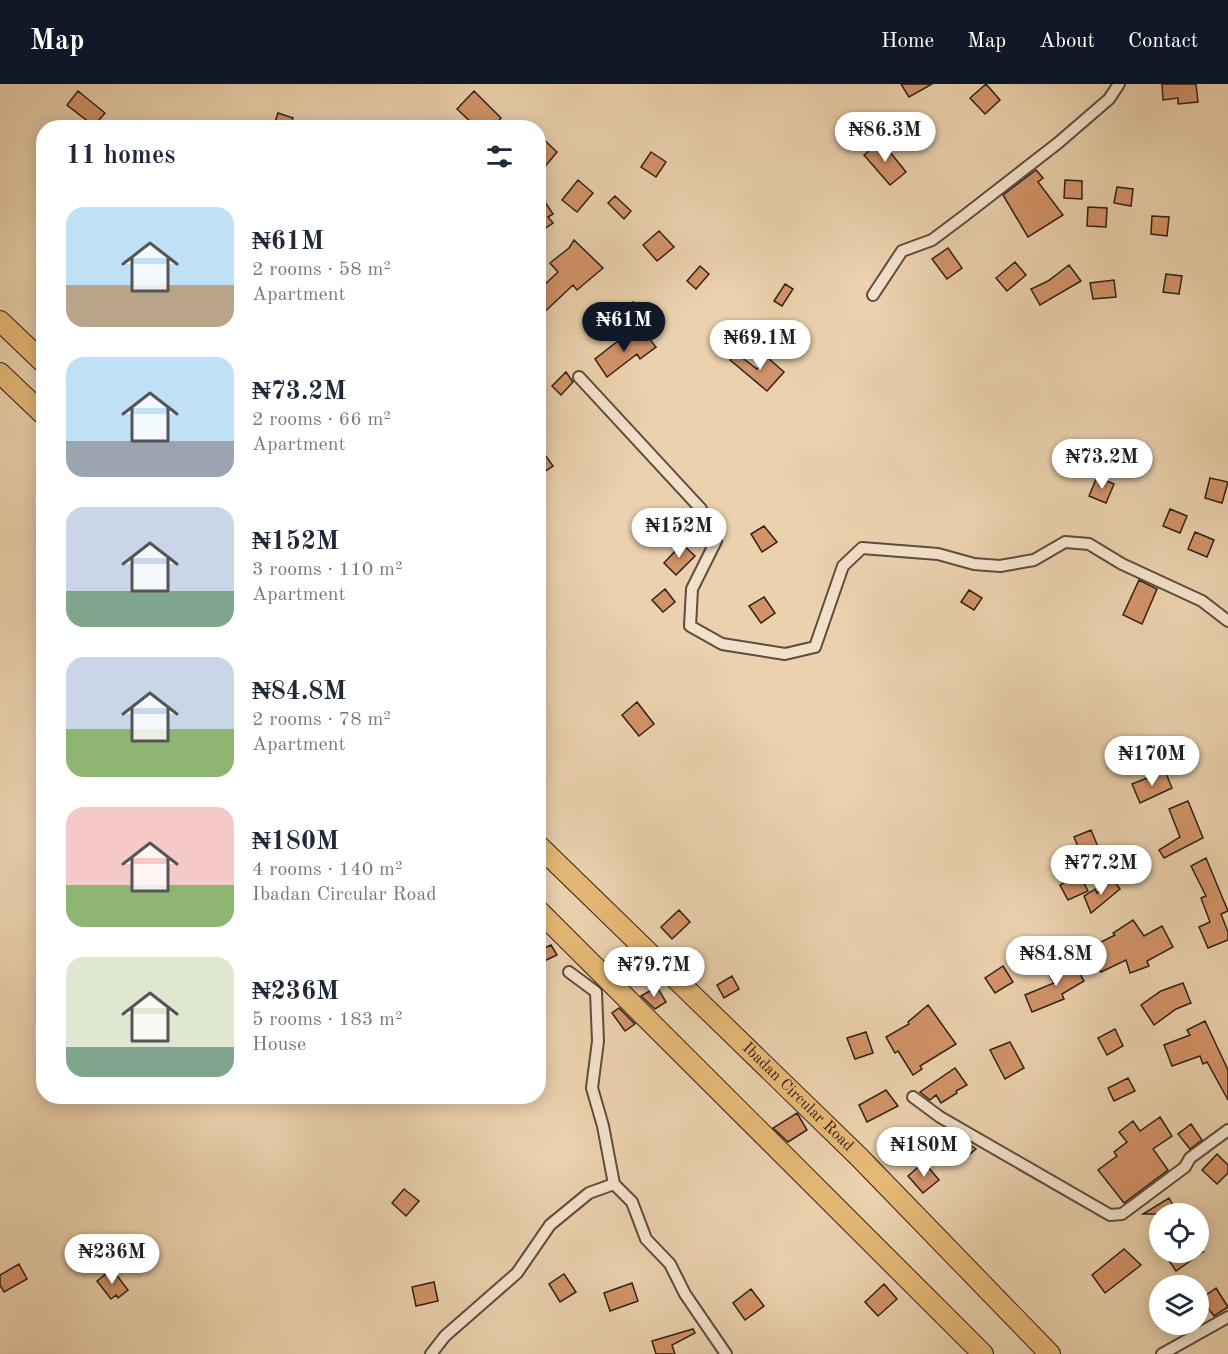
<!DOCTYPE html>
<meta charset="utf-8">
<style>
:root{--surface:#fff;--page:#f6f6f7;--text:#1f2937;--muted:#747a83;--accent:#111827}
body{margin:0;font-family:"Old Standard TT",serif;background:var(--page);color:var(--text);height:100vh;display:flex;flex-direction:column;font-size:22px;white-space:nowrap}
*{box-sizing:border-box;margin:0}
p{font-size:20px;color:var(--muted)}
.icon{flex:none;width:33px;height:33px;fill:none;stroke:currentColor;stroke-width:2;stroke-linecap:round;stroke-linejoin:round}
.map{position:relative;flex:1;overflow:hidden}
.sheet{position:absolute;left:36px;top:36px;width:510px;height:984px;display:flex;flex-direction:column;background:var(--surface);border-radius:24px;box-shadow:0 3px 15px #0003}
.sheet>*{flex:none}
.buttons{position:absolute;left:1149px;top:1119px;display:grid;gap:12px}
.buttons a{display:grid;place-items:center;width:60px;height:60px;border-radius:50%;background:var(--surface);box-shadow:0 3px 15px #0003;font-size:30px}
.price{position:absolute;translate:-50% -51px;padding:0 14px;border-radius:21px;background:#fff;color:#222;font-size:20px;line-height:39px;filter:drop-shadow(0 2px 3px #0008)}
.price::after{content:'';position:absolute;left:50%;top:36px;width:18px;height:14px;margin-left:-9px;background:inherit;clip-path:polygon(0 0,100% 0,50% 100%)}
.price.current{background:var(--accent);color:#fff}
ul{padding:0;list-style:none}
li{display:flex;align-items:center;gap:18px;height:150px;padding:0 30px}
li span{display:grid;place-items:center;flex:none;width:168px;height:120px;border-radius:18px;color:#555}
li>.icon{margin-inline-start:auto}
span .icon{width:72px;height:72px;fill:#fffc;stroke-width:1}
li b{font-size:26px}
h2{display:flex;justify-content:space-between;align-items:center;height:72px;padding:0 30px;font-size:26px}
header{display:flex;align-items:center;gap:36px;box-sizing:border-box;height:84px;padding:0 30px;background:var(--accent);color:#fff}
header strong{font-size:28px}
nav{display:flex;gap:33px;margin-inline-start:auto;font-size:21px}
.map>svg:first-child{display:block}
</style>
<header>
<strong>Map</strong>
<nav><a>Home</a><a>Map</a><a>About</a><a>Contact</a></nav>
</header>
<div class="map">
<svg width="1228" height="1270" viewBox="0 0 1228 1270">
<rect width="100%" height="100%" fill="#ebd1ad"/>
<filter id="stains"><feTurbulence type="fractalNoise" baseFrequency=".00333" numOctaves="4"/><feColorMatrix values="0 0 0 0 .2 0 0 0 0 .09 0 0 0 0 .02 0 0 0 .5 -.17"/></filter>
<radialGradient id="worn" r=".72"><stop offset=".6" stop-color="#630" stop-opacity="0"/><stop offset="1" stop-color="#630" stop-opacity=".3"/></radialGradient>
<path fill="#d39368" stroke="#2f2019" stroke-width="1.5" d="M901,0H932L909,13Z
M986,0L1000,16L985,30L970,14Z
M1162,0H1196L1198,18L1178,20V14L1163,16Z
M78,7L105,29L94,42L67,21Z
M474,7L501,34L492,44H483L477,38L474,41L457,25Z
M278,29L293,34L290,44H273Z
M538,50L557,68L538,91Z
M881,57L906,88L890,101L864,71Z
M651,68L666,78L656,93L641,83Z
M1036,86L1043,94L1038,98L1063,131L1028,153L1003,111Z
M578,96L593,109L577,128L562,116Z
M1065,96L1082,97V115L1064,114Z
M1117,103L1133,105L1131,122L1114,119Z
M615,112L631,127L624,135L608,119Z
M545,118L553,130L548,133L553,139L538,149V119L540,122Z
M1088,123L1107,124L1106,143L1087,142Z
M1152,132L1169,133L1167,152L1151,150Z
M659,147L674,163L657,177L643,161Z
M574,156L603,184L577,206L573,201L538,234V207L558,188L550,179L569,164Z
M948,164L962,184L947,195L932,175Z
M1015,178L1026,191L1007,207L996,194Z
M1069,181L1081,197L1040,221L1031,205L1048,197Z
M700,182L709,190L696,205L687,197Z
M1166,190L1182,192L1179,210L1163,208Z
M1114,196L1116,213L1093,215L1090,199Z
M785,200L793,205L782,222L774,217Z
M633,218L644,235L634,241L623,224Z
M643,247L656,263L640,275L637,270L607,293L595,275L618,257L622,262Z
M736,269L757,285L767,273L784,288L767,307L730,276Z
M566,288L573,298L561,311L552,302Z
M538,361L553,382L538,392Z
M1097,393L1114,400L1106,419L1089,412Z
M1210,394L1228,398L1222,419L1205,414Z
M1170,425L1187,432L1180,449L1163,442Z
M764,442L777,458L762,468L751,450Z
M1195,448L1214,456L1207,473L1188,465Z
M682,460L695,472L676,491L664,479Z
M1139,496L1157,505L1142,540L1123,531Z
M665,505L675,518L663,528L652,516Z
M969,506L982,514L974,526L961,518Z
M764,513L775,529L761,539L749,522Z
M637,618L654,640L639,652L622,631Z
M1165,687L1172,704L1140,719L1132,700Z
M1188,717L1203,754L1164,774L1159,766L1180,753L1169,725Z
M1091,746L1099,765L1082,772L1074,753Z
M1206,774L1228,827L1221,830L1228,848V856L1208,864L1199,843L1210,838L1201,814L1206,812L1191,782Z
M1079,790L1088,807L1068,816L1060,801Z
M1113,796L1120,805L1091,829L1084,812L1095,805L1097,809Z
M679,826L690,838L672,855L661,843Z
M1133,836L1144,852L1162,842L1173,863L1147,877L1149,882L1130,889L1126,876L1101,888L1089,864L1115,851L1113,849Z
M551,861L557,871L538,880V867Z
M1071,875L1084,897L1062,910L1064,915L1032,928L1025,911L1054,899L1048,889Z
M1003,882L1013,898L995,909L985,894Z
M732,892L739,905L724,914L717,901Z
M1183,899L1191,919L1176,925L1154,941L1141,921L1161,907Z
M657,903L666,918L655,925L641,912Z
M928,921L956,960L920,982L922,985L913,991L898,967L895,969L886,953L909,940L908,938Z
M619,924L635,940L625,947L612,929Z
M1205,937L1228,986V1016L1207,978L1203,980L1200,972L1172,982L1164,961L1190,951L1187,946Z
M1115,945L1123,962L1107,971L1098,954Z
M866,948L873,969L855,975L847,954Z
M1010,958L1024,984L1005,995L990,966Z
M955,984L967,1001L956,1007L957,1009L941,1019L936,1011L930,1016L920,1008Z
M1128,994L1135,1007L1114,1017L1108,1004Z
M886,1006L898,1022L867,1038L859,1021Z
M797,1029L807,1046L788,1058L773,1044Z
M1160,1033L1172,1052L1153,1065L1168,1086L1124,1119L1098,1086L1117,1072L1114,1068L1127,1058L1119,1048L1133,1037L1140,1047Z
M1191,1040L1202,1056L1190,1065L1178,1050Z
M959,1053L976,1065L959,1079L946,1063Z
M1217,1070L1228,1081V1089L1217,1100L1202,1086Z
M924,1078L939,1096L923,1109L908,1092Z
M404,1105L419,1117L406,1132L392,1119Z
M1169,1114L1178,1130H1143Z
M1124,1165L1141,1181L1105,1209L1092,1191Z
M1163,1168H1203L1176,1187Z
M19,1180L27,1195L4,1208L0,1201V1191Z
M112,1185L128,1206L118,1214L116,1211L111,1215L97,1197Z
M564,1190L576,1208L560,1218L549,1200Z
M434,1198L438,1217L416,1222L412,1203Z
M632,1199L638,1217L610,1227L604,1209Z
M884,1200L897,1215L878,1232L865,1218Z
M1216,1204L1228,1223L1214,1232L1201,1215Z
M751,1205L764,1222L745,1236L733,1219Z
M693,1245L695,1249L672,1261L675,1270H656L652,1257Z"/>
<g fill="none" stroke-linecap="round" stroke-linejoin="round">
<g stroke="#5e4c3e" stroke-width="14">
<path id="street" d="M873,211L902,167L932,156L964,132L1058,59L1109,15L1119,0
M579,293L701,425L716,457L692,505L690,542L722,560L785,570L815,563L843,482L862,464L938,470L974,480L1000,482L1034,476L1065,458L1089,460L1122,480L1202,517L1228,537
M569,888L596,908L598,957L592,1004L603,1042L614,1100
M913,1013L940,1033L1110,1131L1122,1130L1185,1083L1190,1074L1228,1046
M431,1270L445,1252L517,1189L550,1141L589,1109L614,1100L632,1118L646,1155L670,1180L685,1210L726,1270
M1162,1270L1228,1233"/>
</g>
<g stroke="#2f2019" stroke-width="22">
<g id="highway">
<path d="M0,237L44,279"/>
<path d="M0,289L44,331"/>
<path id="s1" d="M538,761L859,1073L1050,1270"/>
<path d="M538,826L983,1270"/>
</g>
</g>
<use href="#street" stroke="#f2e1ca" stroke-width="10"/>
<use href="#highway" stroke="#e6b876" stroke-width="20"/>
</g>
<g text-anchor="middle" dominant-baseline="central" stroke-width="4.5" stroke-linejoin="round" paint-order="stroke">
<g font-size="16" fill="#2f2019" stroke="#f2e1ca">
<text stroke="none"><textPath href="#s1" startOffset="362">Ibadan Circular Road</textPath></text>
</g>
</g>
<rect width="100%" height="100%" filter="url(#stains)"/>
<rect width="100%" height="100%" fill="url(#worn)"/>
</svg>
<div class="buttons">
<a><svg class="icon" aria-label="locate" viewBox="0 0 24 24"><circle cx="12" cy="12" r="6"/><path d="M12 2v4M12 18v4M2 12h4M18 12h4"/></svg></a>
<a><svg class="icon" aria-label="layers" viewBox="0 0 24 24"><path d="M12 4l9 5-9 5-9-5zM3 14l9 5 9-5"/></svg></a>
</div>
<b class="price" style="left:885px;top:79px">₦86.3M</b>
<b class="price current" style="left:624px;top:269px">₦61M</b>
<b class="price" style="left:760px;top:287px">₦69.1M</b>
<b class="price" style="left:1102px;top:406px">₦73.2M</b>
<b class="price" style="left:679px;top:475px">₦152M</b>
<b class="price" style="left:1152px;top:703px">₦170M</b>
<b class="price" style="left:1101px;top:812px">₦77.2M</b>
<b class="price" style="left:1056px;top:903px">₦84.8M</b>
<b class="price" style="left:654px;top:914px">₦79.7M</b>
<b class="price" style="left:924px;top:1094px">₦180M</b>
<b class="price" style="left:112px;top:1201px">₦236M</b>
<section class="sheet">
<h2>11 homes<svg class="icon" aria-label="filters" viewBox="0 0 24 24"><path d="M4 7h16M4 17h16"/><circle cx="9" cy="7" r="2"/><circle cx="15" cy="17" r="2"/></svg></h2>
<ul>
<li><span style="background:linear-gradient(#bfe0f5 65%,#b9a48a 0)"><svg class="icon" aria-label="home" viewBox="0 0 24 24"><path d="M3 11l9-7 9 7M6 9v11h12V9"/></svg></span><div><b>₦61M</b><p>2 rooms · 58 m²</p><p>Apartment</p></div></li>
<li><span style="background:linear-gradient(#bfe0f5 70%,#9aa5b1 0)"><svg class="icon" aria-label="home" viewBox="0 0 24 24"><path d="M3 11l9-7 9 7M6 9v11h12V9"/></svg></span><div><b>₦73.2M</b><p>2 rooms · 66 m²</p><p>Apartment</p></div></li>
<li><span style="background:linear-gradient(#c9d6e8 70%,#7fa58c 0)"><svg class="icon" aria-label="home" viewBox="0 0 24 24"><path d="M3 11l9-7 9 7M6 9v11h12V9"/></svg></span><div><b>₦152M</b><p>3 rooms · 110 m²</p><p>Apartment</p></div></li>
<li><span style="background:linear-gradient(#c9d6e8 60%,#8fb573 0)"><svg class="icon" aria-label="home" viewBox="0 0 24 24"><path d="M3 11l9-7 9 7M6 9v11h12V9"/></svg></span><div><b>₦84.8M</b><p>2 rooms · 78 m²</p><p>Apartment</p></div></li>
<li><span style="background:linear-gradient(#f6c9c9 65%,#8fb573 0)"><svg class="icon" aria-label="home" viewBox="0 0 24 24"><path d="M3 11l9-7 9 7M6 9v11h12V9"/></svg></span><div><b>₦180M</b><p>4 rooms · 140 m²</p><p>Ibadan Circular Road</p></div></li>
<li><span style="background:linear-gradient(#dfe7d0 75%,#7fa58c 0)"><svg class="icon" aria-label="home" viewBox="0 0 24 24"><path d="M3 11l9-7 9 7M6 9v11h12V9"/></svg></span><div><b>₦236M</b><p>5 rooms · 183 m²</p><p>House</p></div></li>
</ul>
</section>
</div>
